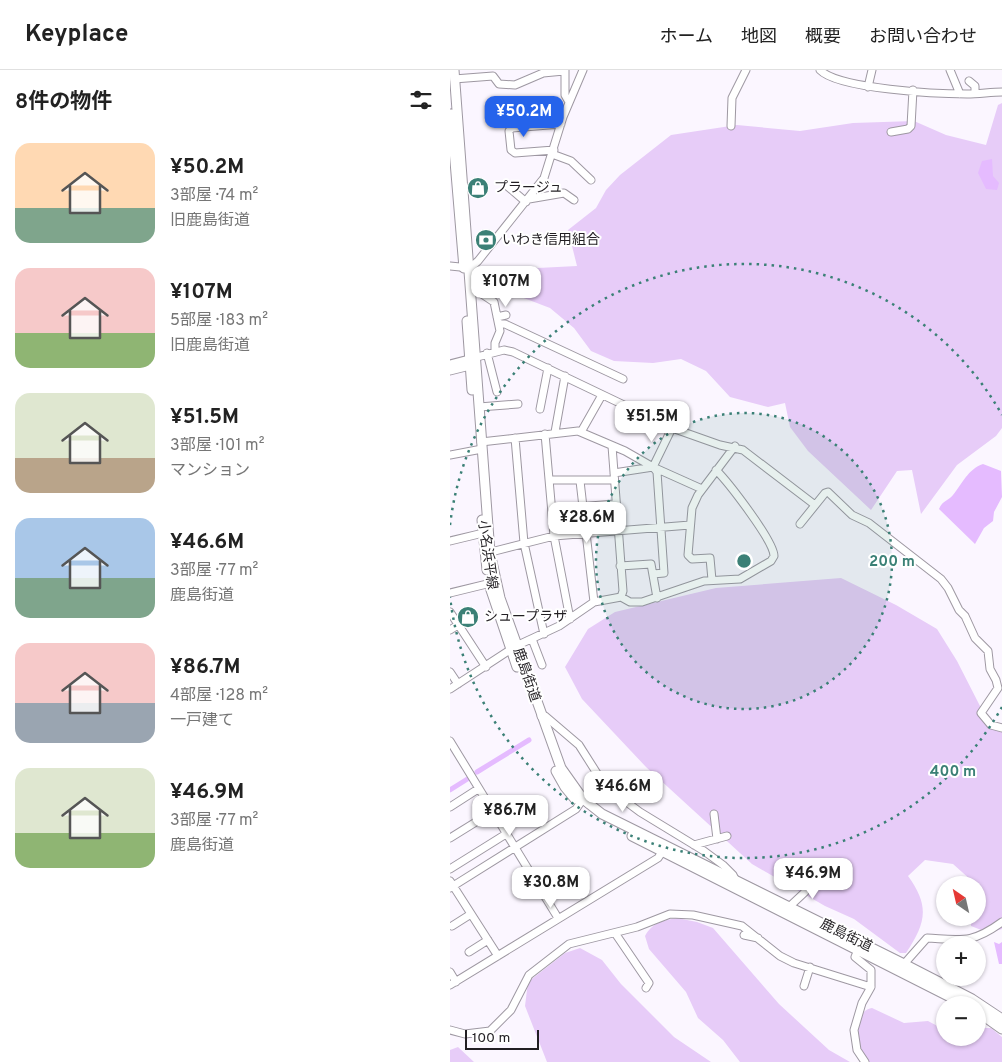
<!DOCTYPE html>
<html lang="ja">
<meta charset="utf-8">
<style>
:root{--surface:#fff;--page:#f2f2f2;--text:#222;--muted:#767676;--line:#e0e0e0;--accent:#2563eb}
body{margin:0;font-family:Overpass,"Noto Sans JP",sans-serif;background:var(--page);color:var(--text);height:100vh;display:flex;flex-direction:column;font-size:19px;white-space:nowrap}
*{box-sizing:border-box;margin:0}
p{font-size:16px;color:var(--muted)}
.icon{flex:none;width:28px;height:28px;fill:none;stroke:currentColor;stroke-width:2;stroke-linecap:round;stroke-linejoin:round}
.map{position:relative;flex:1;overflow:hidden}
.sheet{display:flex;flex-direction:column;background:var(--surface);width:450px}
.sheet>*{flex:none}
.needle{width:32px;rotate:326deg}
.buttons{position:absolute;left:486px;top:806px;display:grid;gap:10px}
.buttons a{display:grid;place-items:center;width:50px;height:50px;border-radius:50%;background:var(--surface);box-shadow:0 1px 4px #0004;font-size:25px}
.scale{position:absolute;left:15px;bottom:12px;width:74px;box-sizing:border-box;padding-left:5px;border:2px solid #221f23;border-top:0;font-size:14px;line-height:18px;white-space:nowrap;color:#221f23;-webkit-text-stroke:4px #fff;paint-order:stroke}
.price{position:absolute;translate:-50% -42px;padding:0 11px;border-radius:10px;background:#fff;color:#222;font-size:16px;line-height:32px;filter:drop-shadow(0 1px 2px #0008)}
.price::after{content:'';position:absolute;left:50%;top:30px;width:15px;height:11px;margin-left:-8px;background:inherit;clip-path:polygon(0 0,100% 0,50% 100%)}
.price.active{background:var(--accent);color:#fff}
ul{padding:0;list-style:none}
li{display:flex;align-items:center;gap:15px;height:125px;padding:0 15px}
li span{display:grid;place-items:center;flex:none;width:140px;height:100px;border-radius:15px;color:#555}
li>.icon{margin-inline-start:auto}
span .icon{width:60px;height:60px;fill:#fffc;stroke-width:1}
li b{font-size:21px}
h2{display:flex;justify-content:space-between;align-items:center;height:60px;padding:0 15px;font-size:21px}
header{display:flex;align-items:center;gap:30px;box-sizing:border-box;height:70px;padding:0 25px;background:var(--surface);border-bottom:1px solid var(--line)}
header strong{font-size:24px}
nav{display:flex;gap:28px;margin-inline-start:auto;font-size:18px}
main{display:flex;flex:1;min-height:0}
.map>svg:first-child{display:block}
</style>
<header>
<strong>Keyplace</strong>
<nav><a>ホーム</a><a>地図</a><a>概要</a><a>お問い合わせ</a></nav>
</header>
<main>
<section class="sheet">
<h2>8件の物件<svg class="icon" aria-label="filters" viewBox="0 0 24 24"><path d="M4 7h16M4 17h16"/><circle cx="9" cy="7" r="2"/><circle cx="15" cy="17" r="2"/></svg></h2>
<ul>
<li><span style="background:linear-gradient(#ffd9b3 65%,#7fa58c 0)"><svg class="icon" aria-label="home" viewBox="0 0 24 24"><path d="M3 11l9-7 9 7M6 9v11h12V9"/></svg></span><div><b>¥50.2M</b><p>3部屋 · 74 m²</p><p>旧鹿島街道</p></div></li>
<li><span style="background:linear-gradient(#f6c9c9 65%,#8fb573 0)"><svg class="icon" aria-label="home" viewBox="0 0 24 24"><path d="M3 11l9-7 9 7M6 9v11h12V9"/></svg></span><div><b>¥107M</b><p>5部屋 · 183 m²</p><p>旧鹿島街道</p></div></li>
<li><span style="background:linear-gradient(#dfe7d0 65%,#b9a48a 0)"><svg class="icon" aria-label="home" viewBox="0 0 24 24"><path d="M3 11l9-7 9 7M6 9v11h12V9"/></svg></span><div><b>¥51.5M</b><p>3部屋 · 101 m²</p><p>マンション</p></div></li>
<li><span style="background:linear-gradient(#a9c7e8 60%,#7fa58c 0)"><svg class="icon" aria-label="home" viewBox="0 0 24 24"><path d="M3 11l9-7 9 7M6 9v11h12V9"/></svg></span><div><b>¥46.6M</b><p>3部屋 · 77 m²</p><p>鹿島街道</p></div></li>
<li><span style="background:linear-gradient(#f6c9c9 60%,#9aa5b1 0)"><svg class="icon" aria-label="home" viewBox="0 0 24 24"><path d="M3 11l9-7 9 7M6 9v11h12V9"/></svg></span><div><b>¥86.7M</b><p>4部屋 · 128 m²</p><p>一戸建て</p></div></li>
<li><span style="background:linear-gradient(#dfe7d0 65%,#8fb573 0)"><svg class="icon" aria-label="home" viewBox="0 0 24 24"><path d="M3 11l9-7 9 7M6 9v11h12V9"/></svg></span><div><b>¥46.9M</b><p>3部屋 · 77 m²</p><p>鹿島街道</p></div></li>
</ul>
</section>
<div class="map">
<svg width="552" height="992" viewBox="0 0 552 992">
<rect width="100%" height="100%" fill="#fbf6ff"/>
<path fill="#e7ccf8" d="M552,33V358L546,366L507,395L471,444L462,400L447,401L421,440L358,381L340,357L335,333L318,337L280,327L256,301L231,289L203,293L164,291L141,281L124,258L100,238L34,213L31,201L127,196L118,160L146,138L156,120L170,105L221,65L287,55L350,61L403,53L464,51L496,65L536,75L548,35Z
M391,508L446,535L487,559L507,591L531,638L552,660V859L539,863L521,856V848H528V815H522V811L503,794L475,790L458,806C480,836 476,853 456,883H450L404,849L375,836L302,794L196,697L132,629L115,597L138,559L165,542L266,518Z
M227,848L247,852L263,858L329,934L379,980L400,992H290L273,970L248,948L236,922L199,879L195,866C203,852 212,851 227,848Z
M130,878L152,890L171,914L224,967L261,992H97L75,936L78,912L115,883Z
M422,938L454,953L478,951L495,960V968H503L508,972L528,968L530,958H541L552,967V992H418L412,985L404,963C408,953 410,940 422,938Z
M8,977L24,992H0V980Z"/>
<path fill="#e5bbff" d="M542,89L543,106L549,113L547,120L536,119L528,103L532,91Z
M533,394L551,401L552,427L544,442L543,451L534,458L525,474L489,439C493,430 498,431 503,425C512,414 518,399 533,394Z
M544,872L549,874L552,872V894H549Z"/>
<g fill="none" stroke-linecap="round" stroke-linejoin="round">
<path stroke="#e5bbff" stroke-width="5" d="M27,702L79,670
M0,720L19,708"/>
<g stroke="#9e98a2" stroke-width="9">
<path id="minor" d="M115,0V25L119,32
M370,0C388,19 489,24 517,24C529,24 541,22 552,22
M500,0L510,24
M4,9L43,6L49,14L65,15L93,3L114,1
M519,11L525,16V23
M418,17L422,0
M281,56L282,28L296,0
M441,62L458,59L461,56L463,20
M104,80L65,83L61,80L59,61L62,58L111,54
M102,84L121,91L141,110
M56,115L76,132
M79,129L114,123L124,130
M0,196L20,198L28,191L94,108L113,47L133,0
M20,216L44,232L50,261L45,273V282
M47,247L56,245
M49,254H55L173,309
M37,283L47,322
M0,294L54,280L63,282L222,358L270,375L293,380L365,435
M0,301L20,296
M29,337L68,334
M90,339L98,298
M105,362L115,306
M131,362L152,325
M95,364L104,466L120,549
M65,368L74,473L94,564
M31,372L128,361L175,381L203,397L252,419
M162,376L173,521L171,527
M0,385L32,379
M203,397L222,358
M164,403L203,397L207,402L214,503L203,504
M100,410H164
M130,411L144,532
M102,439L165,434
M350,454L375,423L378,422L402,445L419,453L491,509L498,518L509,540L515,546L525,568L538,581L540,599L546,610L548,618L531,643L541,655L552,658
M0,471L29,464
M37,483L104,466L240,455
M170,496L201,494L207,528
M262,510L260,488L242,489L238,485L242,438L248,425L285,376
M0,523L45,512
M0,542L36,597
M0,560L8,555
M82,569L92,595
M0,602L8,614
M0,619L66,576L109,556L144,532L171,527L180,532H192L254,511L290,509L321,491L324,486C324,471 278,412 266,400
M91,646H95L129,675L155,716L190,742L254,781L273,795L283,805L285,809
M0,671L108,848
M138,734L159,719
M0,737L28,719
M264,744L267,769
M0,768L42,742
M244,775L277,766
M0,799L56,764
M0,811L48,886
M0,818L126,739L133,729
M339,837L355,822L354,810
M2,856L21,844
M165,863L199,913L196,918
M294,865L308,868
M19,882L38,870
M454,894L477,868C512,870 522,874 552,852
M0,902L6,912
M0,915L208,788L214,779
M354,916L360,897
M0,960L15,964L40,961L61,940L79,905L119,874L187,857L220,844L243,845L292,856L330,886L344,893L421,917V900L405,887L408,880
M415,992L407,980L404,960L412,933L421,917"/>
</g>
<g stroke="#9e98a2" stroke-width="11">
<path id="major" d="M4,0L40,483L50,528L111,698L133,729L152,744L454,894L522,929L552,949
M1,44L14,198
M17,251L22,320
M32,450L37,500
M41,520L67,597
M106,701L115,717L125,729
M182,766L516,935
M528,942L552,959"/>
</g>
<use href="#minor" stroke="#fff" stroke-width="7"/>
<use href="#major" stroke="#fff" stroke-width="9"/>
</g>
<circle cx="294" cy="491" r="148" fill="#3b8076" fill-opacity=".12"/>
<g fill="none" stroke="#3b8076" stroke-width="2.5" stroke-dasharray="2.5 5">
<circle cx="294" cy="491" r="148"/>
<path d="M552 637A296 296 0 0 1 0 527M0 455A296 296 0 0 1 552 345"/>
</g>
<defs>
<g id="shop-disc" transform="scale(1.125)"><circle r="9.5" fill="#3b8076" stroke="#fff"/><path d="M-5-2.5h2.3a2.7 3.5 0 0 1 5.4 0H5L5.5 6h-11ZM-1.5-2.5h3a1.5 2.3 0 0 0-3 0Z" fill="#fff"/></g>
<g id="bank-disc" transform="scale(1.125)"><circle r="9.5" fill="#3b8076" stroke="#fff"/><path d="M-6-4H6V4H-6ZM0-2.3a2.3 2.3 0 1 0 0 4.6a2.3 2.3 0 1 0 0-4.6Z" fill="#fff"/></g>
</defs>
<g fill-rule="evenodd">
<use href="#shop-disc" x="28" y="118"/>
<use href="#bank-disc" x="36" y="170"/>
<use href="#shop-disc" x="18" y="547"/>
</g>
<g text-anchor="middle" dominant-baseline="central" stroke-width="4" stroke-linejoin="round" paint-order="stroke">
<g font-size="14" fill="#221f23" stroke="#fff" text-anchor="start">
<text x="44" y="118">プラージュ</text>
<text x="52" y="170">いわき信用組合</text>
<text x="34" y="547">シュープラザ</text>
</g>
<g font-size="14" fill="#221f23" stroke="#fff">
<text transform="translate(37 485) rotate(82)">小名浜平線</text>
<text transform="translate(76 605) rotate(71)">鹿島街道</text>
<text transform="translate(396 866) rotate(26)">鹿島街道</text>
</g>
</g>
<circle cx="294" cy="491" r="8" fill="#3b8076" stroke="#fff" stroke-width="2.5"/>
<g font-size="15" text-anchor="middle" font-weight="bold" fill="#3b8076" stroke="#fff" stroke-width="4" stroke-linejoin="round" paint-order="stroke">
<text x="442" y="496">200 m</text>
<text x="503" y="706">400 m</text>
</g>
</svg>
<div class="buttons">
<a><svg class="needle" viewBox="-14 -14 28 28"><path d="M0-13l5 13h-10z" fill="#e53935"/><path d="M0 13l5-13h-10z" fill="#767676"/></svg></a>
<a>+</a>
<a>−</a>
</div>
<div class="scale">100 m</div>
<b class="price active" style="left:74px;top:68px">¥50.2M</b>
<b class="price" style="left:56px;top:238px">¥107M</b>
<b class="price" style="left:202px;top:373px">¥51.5M</b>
<b class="price" style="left:137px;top:474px">¥28.6M</b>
<b class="price" style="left:173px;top:743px">¥46.6M</b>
<b class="price" style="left:60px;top:767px">¥86.7M</b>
<b class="price" style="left:363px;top:830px">¥46.9M</b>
<b class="price" style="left:101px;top:839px">¥30.8M</b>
</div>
</main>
